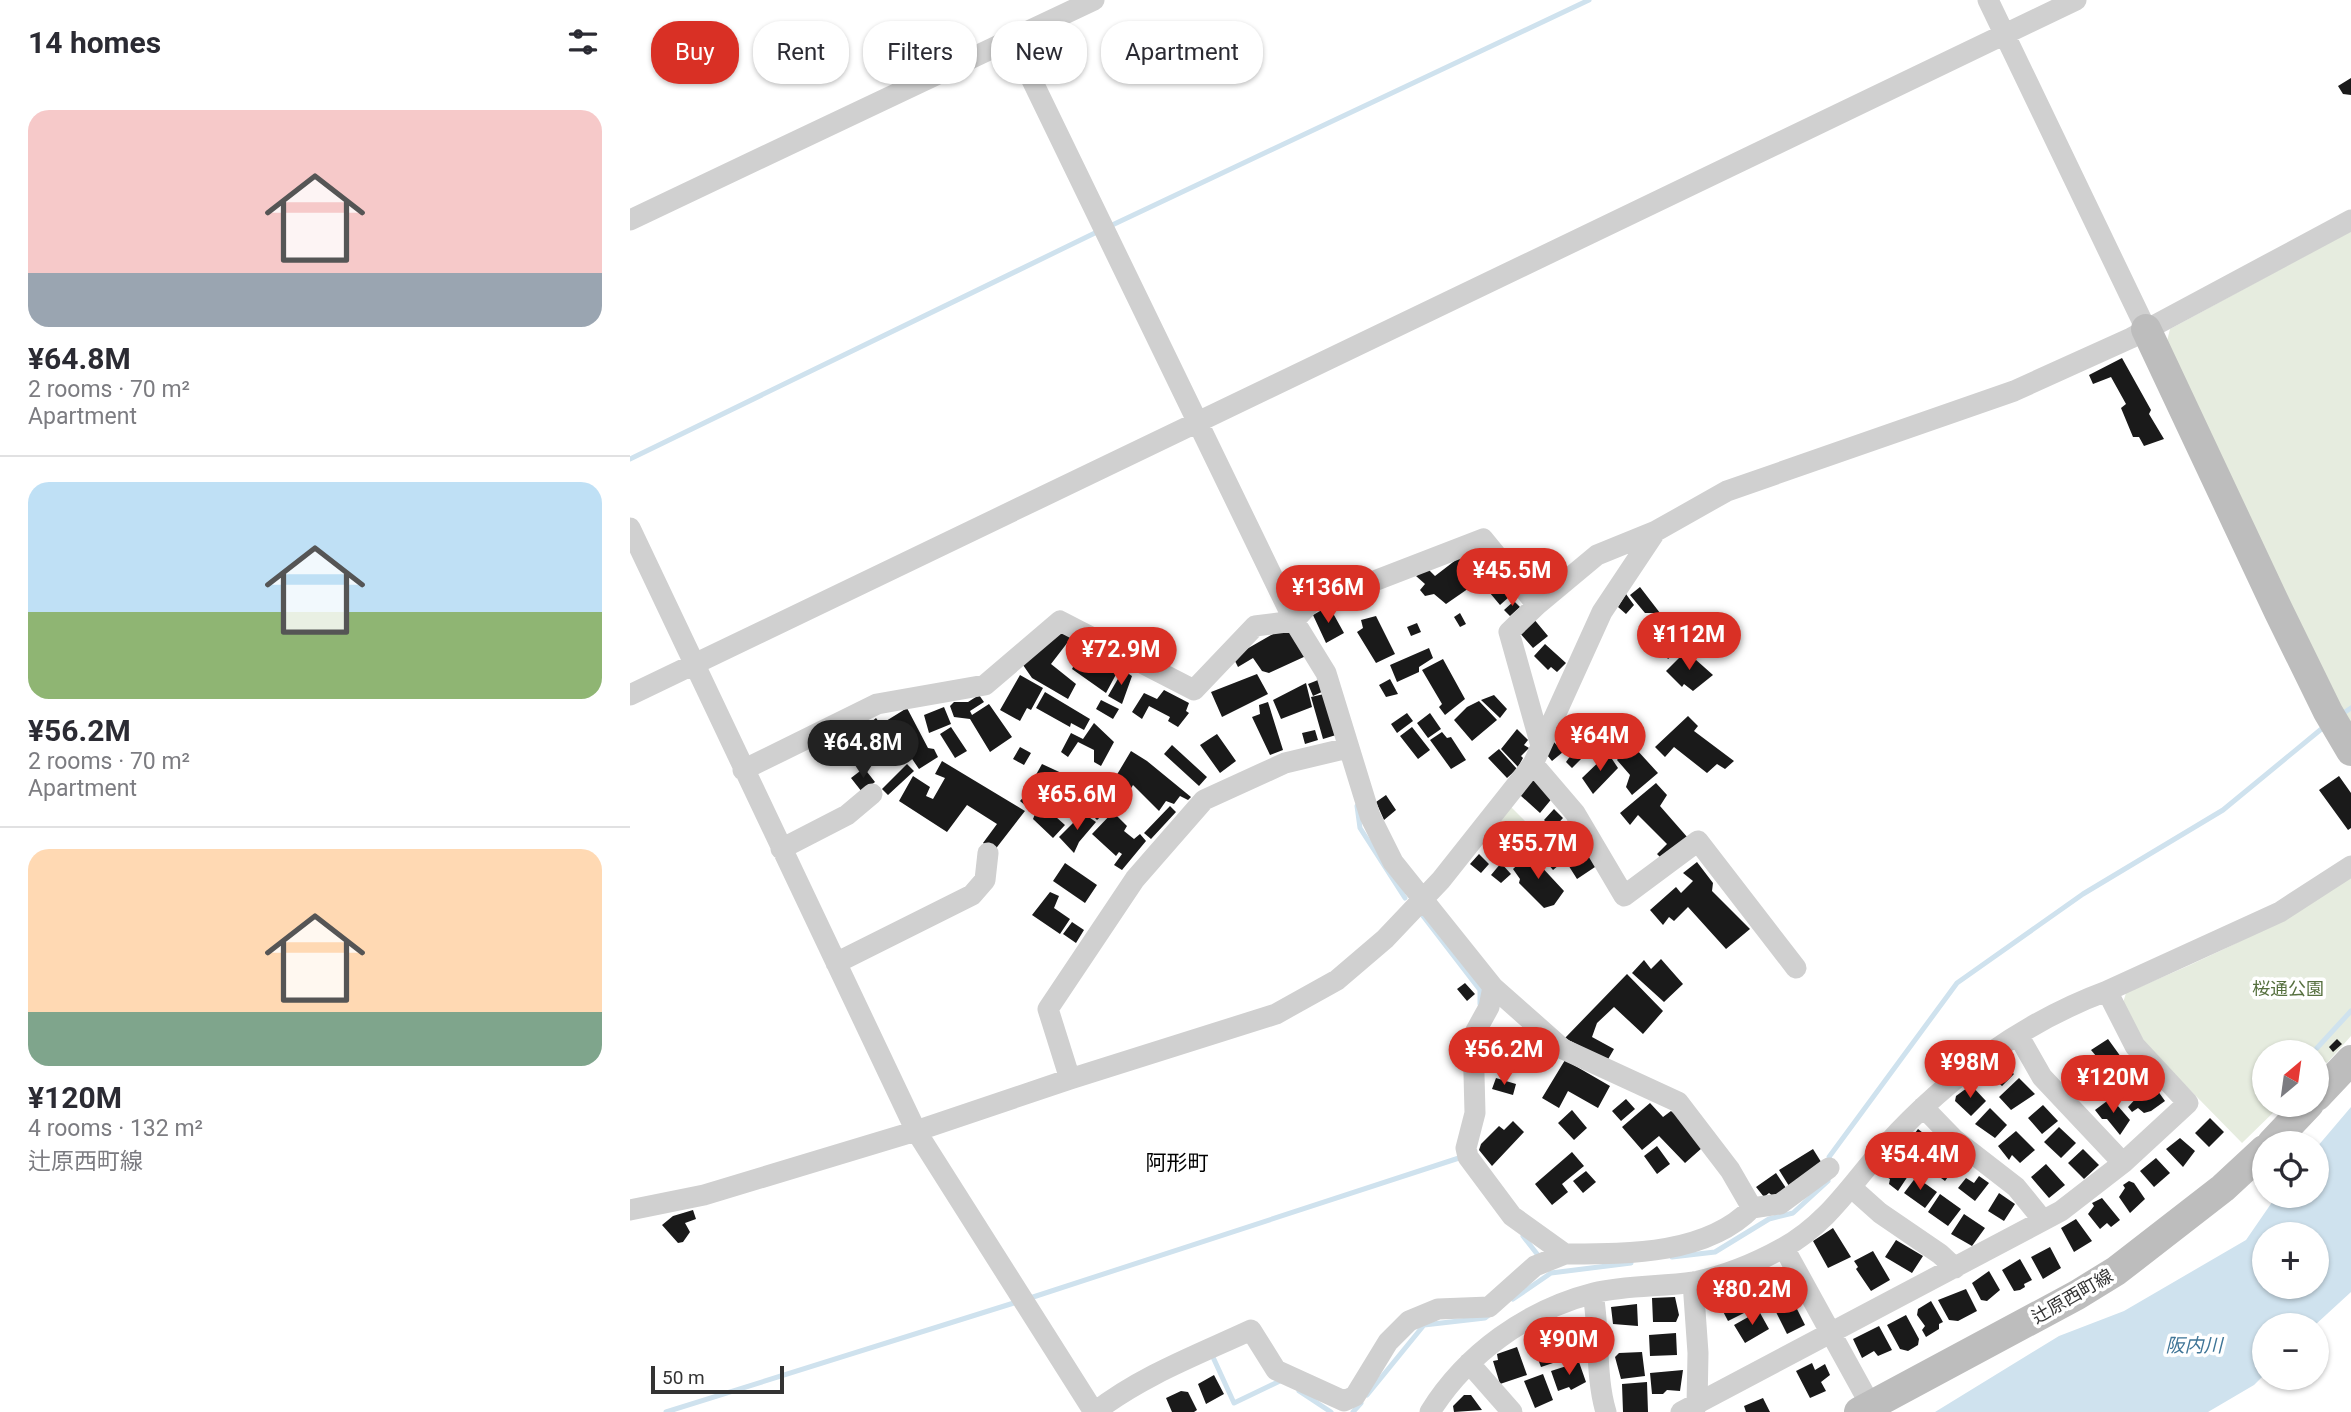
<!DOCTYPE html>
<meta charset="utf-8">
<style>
:root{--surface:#fff;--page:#f7f7f7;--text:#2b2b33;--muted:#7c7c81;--line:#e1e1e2;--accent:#d93025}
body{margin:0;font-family:Roboto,"Noto Sans JP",sans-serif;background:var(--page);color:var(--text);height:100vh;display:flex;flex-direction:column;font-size:26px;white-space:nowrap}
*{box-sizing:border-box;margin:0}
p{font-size:23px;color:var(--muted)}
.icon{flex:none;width:38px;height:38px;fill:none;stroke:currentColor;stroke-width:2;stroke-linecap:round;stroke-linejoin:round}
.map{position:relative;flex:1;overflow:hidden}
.side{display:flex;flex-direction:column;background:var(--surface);width:630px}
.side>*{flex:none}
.banner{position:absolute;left:21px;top:21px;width:665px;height:63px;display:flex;gap:14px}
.needle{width:46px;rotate:29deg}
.fabs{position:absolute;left:1622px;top:1040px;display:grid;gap:14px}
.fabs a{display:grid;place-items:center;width:77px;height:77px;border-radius:50%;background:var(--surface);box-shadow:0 2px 5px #0004;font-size:35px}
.scale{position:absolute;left:21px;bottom:18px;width:133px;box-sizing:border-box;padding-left:7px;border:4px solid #333;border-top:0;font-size:19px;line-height:24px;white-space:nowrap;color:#333;-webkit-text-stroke:5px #fff;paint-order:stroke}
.price{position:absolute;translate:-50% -60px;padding:0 16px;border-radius:24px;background:var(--accent);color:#fff;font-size:23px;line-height:46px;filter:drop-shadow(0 2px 4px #0008)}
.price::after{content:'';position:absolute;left:50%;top:42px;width:21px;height:16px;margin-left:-10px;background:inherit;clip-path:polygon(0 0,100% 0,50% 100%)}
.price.on{background:#222;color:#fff}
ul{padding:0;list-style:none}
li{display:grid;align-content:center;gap:14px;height:371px;padding:0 28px}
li+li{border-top:2px solid var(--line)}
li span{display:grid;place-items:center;height:217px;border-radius:21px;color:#555}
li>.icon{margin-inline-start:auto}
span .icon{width:126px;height:126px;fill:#fffc;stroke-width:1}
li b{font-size:30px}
h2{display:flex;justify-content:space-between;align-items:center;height:84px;padding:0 28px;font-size:30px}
.pill{padding:0 24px;border-radius:28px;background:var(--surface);box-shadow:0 2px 5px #0004;font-size:24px;line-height:63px}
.pill.on{background:var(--accent);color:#fff}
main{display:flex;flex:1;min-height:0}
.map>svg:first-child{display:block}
</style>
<main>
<section class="side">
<h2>14 homes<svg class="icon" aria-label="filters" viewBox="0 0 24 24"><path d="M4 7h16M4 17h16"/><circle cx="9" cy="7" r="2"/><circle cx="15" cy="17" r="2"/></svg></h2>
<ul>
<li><span style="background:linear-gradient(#f6c9c9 75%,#9aa5b1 0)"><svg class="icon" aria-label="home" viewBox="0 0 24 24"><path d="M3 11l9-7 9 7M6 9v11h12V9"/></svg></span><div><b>¥64.8M</b><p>2 rooms · 70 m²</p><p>Apartment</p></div></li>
<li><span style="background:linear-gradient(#bfe0f5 60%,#8fb573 0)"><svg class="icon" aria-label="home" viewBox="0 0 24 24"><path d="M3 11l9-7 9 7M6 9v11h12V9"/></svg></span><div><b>¥56.2M</b><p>2 rooms · 70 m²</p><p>Apartment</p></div></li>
<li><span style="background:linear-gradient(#ffd9b3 75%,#7fa58c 0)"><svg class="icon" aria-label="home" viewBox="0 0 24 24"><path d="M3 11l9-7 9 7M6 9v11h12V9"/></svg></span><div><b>¥120M</b><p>4 rooms · 132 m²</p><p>辻原西町線</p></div></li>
</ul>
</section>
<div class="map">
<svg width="1721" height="1412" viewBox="0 0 1721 1412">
<rect width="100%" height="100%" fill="#fff"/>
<path fill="#e6ecdf" d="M1721,231V728L1706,704L1537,341L1540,329Z
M877,803L910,836L869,854L849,839Z
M1721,876V1036L1697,1063L1693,1061L1687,1068V1052H1634V1104H1652L1612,1143L1517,1046L1492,1006L1496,993C1574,959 1651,926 1721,876Z"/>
<path fill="#cfe2ee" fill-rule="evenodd" d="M1721,1107V1292L1685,1325H1634V1375L1624,1385L1578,1412H1305L1429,1336L1494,1311L1616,1240L1647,1195H1687V1147ZM1634,1234H1687V1286H1634Z"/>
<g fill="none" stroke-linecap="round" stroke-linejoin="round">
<path stroke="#cfe2ee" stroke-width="5" d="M478,227L959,0
M0,459L469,231
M1709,716L1721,708
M727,806L730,828L775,898
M790,912L850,990V1004
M1687,1048L1721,1011
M1202,1163L1199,1157L1327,983L1453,894L1593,810L1695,726
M893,1236L911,1259
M1042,1257L1085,1252L1139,1219L1163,1213L1198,1181
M397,1299L829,1158
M883,1299L921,1273L1001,1263
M582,1355L604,1403L652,1380
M669,1391L701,1412
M737,1395L794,1325L855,1318L860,1314
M36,1412L387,1302
M723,1412L731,1403"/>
</g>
<path fill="#1a1a1a" d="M1721,78V95L1713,94L1708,86Z
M1492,358L1521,410L1519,414L1534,439L1514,446L1509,437H1503L1491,408L1496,404L1481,377L1463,384L1459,375Z
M831,556L841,570L834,574L842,586L816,604L804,594L795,596L790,590L795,584L786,576L798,569L805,576Z
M852,565L879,597L870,605L844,574Z
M1010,587L1030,613H1015L1000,595Z
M996,594L1004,605L996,614L988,607Z
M884,601L890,607L880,616L874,610Z
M699,606L714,633L696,643L683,615Z
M830,613L836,624L830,627L824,617Z
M746,616L765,654L746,663L727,632L733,628L731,620Z
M903,618L918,636L903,648L888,631Z
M1033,619L1055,646L1038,659L1016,632Z
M787,623L791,632L781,636L777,627Z
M650,630L660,631L676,656L639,673L632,671L623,658L608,667L604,659L608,654Z
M429,631L441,638L421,664L446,684L438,699L402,678L393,665Z
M446,640L490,667L476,693L442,669L448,657L440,651Z
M915,644L936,663L927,672L921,667L918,670L904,656Z
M799,648L803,658L789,667V672L767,682L760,665Z
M1056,651L1083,675L1063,691L1054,684L1052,687L1036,671Z
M813,659L835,699L815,715L809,707L812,704L792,670Z
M493,670L502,676L492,704L478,696Z
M627,674L638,694L592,717L581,692Z
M390,675L413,688L401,710L397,708L390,721L370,710Z
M760,679L768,694L756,697L749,685Z
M688,680L694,691L683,696L678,684Z
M676,683L682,707L651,719L643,700Z
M534,690L559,703L556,711L559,713L548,727L538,721L540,717L519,706L512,719L502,712L514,693L527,699Z
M415,692L460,719L454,730L441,723L440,727L406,708Z
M694,694L706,735L693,739L681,697Z
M349,695L354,702L340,711L342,715L359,704L382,737L360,752L340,719L324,717L320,706L324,702H338Z
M864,695L877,709L870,718L851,700Z
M471,700L489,709L483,719L466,709Z
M849,701L867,720L842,741L824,720L837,707Z
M638,702L653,750L640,755L622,717L630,714L629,705Z
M314,707L321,724L299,733L294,715Z
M277,708L298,748L304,749L308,757L289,769L256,721Z
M777,713L783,721L767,733L761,724Z
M800,713L811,729L798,738L787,723Z
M1058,716L1068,726L1064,731L1104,761L1095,769L1087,764L1077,773L1044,747L1035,757L1025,747Z
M246,718L257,733L242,741L233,729Z
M464,723L484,742L471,766L464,762V750L448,742L438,757L431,752L441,733L453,739Z
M225,727L243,755L227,765L209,738Z
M321,727L337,751L325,758L310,734Z
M782,727L800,750L788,759L770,736Z
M887,729L898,740L894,745L899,748L891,756L893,758L888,767L871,749Z
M685,730L688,740L675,744L672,733Z
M935,730L958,752L942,768L936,762L941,755L926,739Z
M812,732L817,738L821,737L836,760L821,769L800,740Z
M587,734L606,761L590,773L570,745Z
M996,738L1028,773L1002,795L996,787L1000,775L987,760L994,751L988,745Z
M924,742L933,752L922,761L917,755Z
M542,745L577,777L569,786L534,754Z
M390,747L401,753L394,765L383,759Z
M869,749L887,769L877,778L858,758Z
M501,751L517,761L561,797L558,800L550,796L544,804L536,801L529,811L503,785L490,807L473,798Z
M978,753L988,768L963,794L952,778Z
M312,761L395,811L364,851L353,843L367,824L337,805L317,832L269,801L283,776L300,787L296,796L303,799L315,778L305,774Z
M277,764L284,771L258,795L252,789Z
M412,764L464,788L450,808L408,787L403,780Z
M234,768L245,782L232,792L221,778Z
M1709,776L1721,793V828L1718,830L1689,790Z
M904,779L924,796L910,813L890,795Z
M1026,783L1037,795L1030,806L1058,838L1031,858L1027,854L1037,844L1008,815L1000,825L990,813Z
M398,792L435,825L423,838L403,819L405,814L390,801Z
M756,795L766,810L754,820L746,802Z
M470,804L477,811L467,820L460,813Z
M540,806L546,812L521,839L514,833Z
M924,809L933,818L923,829L914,820Z
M483,812L497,826L494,831L504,839L510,834L516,841L492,870L484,865L492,854L489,852L486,856L462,834Z
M453,813L466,822L449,842L444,853L429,837Z
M944,830L968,865L947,879L935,860L923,870L910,854L934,833L937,835Z
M894,848L934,891L924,905L914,908L889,883L890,879L883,869L895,858L891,851Z
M849,854L859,864L851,873L840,864Z
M1067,862L1083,883L1082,891L1120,929L1096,949L1058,907L1044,921L1039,917L1033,925L1020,910L1046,887L1051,893L1063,881L1053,873Z
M435,863L467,885L455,903L423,881Z
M871,863L881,874L871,883L861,875Z
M420,892L429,896L424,908L440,919L430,934L402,915Z
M442,922L454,930L446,943L433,934Z
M1031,959L1053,984L1034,1002L1002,973L1014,960L1021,969Z
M997,974L1033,1011L1013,1034L984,1007L967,1023L962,1037L984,1049L977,1061L935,1038Z
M835,983L845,994L837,1001L827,989Z
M1478,1039L1491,1057L1477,1069L1461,1050Z
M1707,1039L1712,1044L1703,1052L1699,1047Z
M935,1060L980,1086L968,1108L938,1091L929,1108L912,1098Z
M1497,1061L1514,1080L1500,1091L1484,1072Z
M1371,1062L1384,1074L1372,1086L1359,1074Z
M1456,1064L1469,1084L1450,1096L1437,1077Z
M866,1078L886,1084L883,1095L862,1089Z
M1389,1078L1405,1094L1381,1110L1369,1097Z
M1341,1085L1356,1101L1341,1116L1325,1101L1326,1096Z
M1525,1087L1535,1101L1521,1111L1514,1113L1508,1108L1502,1112L1498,1107L1509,1095Z
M1481,1098L1500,1120L1490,1135L1477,1119H1472L1465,1110Z
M996,1099L1005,1109L991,1121L982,1111Z
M1020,1103L1033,1117L1041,1111L1060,1127L1072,1148L1055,1163L1029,1136L1012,1150L992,1127Z
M1413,1105L1428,1121L1412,1134L1398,1118Z
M1360,1108L1377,1125L1365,1138L1345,1124Z
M942,1110L957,1128L944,1140L928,1123Z
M1580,1118L1594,1132L1579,1147L1565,1133Z
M883,1121L894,1132L862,1166L849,1150L851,1144L869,1126L874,1130Z
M1429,1127L1446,1143L1431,1158L1414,1142Z
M1288,1129L1311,1147L1297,1166L1274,1148Z
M1386,1131L1405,1150L1390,1163L1382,1155L1379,1160L1368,1146Z
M1550,1138L1565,1151L1553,1167L1536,1149Z
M1027,1146L1040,1164L1027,1174L1014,1156Z
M1183,1149L1193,1165L1159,1186L1149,1170Z
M1453,1149L1469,1165L1454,1179L1438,1163Z
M942,1152L954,1166L932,1184L938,1192L922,1205L905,1184Z
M1312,1152L1328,1163L1315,1181L1299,1169Z
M1262,1157L1282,1170L1268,1191L1259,1184L1260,1179L1251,1174Z
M1526,1158L1540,1173L1524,1187L1510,1171Z
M1416,1164L1435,1185L1419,1198L1401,1177Z
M956,1171L966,1182L953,1193L943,1181Z
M1146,1173L1156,1188L1144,1197L1139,1193L1134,1197L1126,1187Z
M1349,1176L1359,1183L1345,1201L1328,1188L1336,1178L1344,1183Z
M1286,1177L1307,1192L1295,1208L1274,1193Z
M1499,1181L1504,1183L1515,1199L1500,1213L1489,1197L1495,1188L1493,1185Z
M1369,1193L1385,1204L1374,1221L1358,1211Z
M1310,1194L1331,1209L1318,1226L1298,1212Z
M1472,1198L1490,1220L1481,1227L1477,1223L1470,1229L1458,1214L1464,1206L1462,1203Z
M63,1210L66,1219L55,1223L60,1232L53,1242L48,1243L32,1225L43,1216Z
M1334,1214L1355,1228L1342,1246L1321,1234Z
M1446,1219L1462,1241L1444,1252L1431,1228Z
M1203,1228L1221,1257L1198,1268L1183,1241Z
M1266,1240L1293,1256L1282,1273L1255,1257Z
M1420,1247L1431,1268L1413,1279L1401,1257Z
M1243,1251L1260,1280L1241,1291L1226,1269L1228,1267L1224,1261Z
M1390,1259L1402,1280L1394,1284L1395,1287L1390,1290L1384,1291L1372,1270Z
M1359,1271L1370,1290L1357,1301L1351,1300L1342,1283Z
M1103,1286L1116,1312L1098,1321L1085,1296Z
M1336,1289L1347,1311L1328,1321L1319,1320L1308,1300Z
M1045,1297L1049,1315L1046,1322H1023L1022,1298Z
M1163,1301L1175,1325L1157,1334L1145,1310Z
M1301,1301L1313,1322L1309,1324V1329L1296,1337L1292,1330L1295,1326L1287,1315L1288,1309Z
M1007,1304L1008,1326L983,1324L981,1307Z
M1129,1311L1139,1329L1115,1343L1104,1325Z
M1276,1315L1289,1339L1288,1345L1278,1351L1270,1349L1257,1325Z
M940,1324L941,1329L947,1327L957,1350L940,1357L929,1328Z
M1249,1326L1262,1350L1248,1356L1244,1351L1232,1358L1223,1339Z
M1046,1333L1047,1355L1020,1356L1019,1335Z
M925,1339L932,1360L911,1367L903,1346Z
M887,1347L897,1375L870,1384L863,1361L868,1360L867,1354Z
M1012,1352L1015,1376L991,1379L985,1357L989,1353Z
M949,1362L956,1382L941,1390L939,1387L928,1391L921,1371Z
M1182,1363L1185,1370L1195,1364L1200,1375L1191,1382L1196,1391L1180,1398L1166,1371Z
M1053,1370L1050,1391L1037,1390L1033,1394H1022L1020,1373Z
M913,1374L923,1400L905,1408L894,1381Z
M584,1375L594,1394L576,1404L568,1384Z
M1017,1382L1018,1412H993L992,1384Z
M551,1391L558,1392L567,1410L564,1412H542L536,1398Z
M834,1395H841L852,1410L824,1412L823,1406Z
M1133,1398L1140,1412H1116L1114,1406Z"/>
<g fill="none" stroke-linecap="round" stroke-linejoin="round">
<path stroke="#d0d0d0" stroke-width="21" d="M1358,0L1516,329
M382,39L664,621L696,673L740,816L763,862L863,987L933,1049L1048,1102L1100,1170L1122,1208L1150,1204L1199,1168
M0,220L464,0
M0,528L286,1131L464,1412
M907,605L879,632L911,746
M0,695L1446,0
M903,764L945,813L994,896L1068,841L1166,968
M113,770L247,704L355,685L430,621L564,690L625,626L664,621L693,589L739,583L853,539L907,605L967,555L1026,531
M151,849L217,815L242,794
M206,963L342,895L355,880L358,853
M1388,1035L1412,1077L1493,1163
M440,1079L418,1009L505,879L574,800L655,763L718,748
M1293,1107L1324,1139L1386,1187L1412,1219
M1222,1188L1250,1213L1310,1254L1325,1268
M0,1210L74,1195L286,1131L440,1079L646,1014L707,980L755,939L811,880L903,764L972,612L1026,531L1097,491L1384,391L1501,338L1721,220
M1154,1248L1241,1406
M935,1254C997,1254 1076,1255 1122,1208
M1063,1282L1068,1353L1067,1405
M963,1294C970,1332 965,1376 976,1412
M839,1363L882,1412
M465,1412C511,1376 567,1355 621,1330L646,1370L714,1401L725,1396L758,1342L779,1321L808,1309L859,1307L905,1266L935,1254L882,1216L838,1157L836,1148L845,1113L843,1036L859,1007L863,987
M800,1412C836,1354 897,1310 964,1293C996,1285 1031,1287 1064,1282C1094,1276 1126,1263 1153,1248C1199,1223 1223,1181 1257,1144C1317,1078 1393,1022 1477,991
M1051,1412L1431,1211L1493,1163L1558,1103L1505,1046L1477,991L1650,912L1721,866"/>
<path stroke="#bdbdbd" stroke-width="30" d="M1516,329L1649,612L1698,712L1721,751
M1687,1096L1721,1060
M1642,1143L1679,1104
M1229,1412L1447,1295L1486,1271L1593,1188L1634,1150"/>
</g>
<g text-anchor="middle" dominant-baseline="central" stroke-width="7" stroke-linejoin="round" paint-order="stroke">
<g font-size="18" fill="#56703f" stroke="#fff">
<text x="1658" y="988">桜通公園</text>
</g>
<g font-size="18" fill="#333" stroke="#fff">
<text transform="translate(1442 1296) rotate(-30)">辻原西町線</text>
</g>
<g font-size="19" font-style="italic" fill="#3f7597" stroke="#fff">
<text x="1564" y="1345">阪内川</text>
</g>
<g font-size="21" fill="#000" stroke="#fff">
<text x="547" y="1163">阿形町</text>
</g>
</g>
</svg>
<div class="fabs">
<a><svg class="needle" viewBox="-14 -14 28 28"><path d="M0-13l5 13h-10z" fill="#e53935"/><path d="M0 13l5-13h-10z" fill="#7c7c81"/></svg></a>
<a><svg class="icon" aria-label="locate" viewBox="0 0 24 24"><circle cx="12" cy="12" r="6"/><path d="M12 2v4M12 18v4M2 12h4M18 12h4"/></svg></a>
<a>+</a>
<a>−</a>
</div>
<div class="scale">50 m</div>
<b class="price" style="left:882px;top:608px">¥45.5M</b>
<b class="price" style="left:698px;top:625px">¥136M</b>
<b class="price" style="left:1059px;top:672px">¥112M</b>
<b class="price" style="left:491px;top:687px">¥72.9M</b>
<b class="price" style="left:970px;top:773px">¥64M</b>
<b class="price on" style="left:233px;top:780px">¥64.8M</b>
<b class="price" style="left:447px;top:832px">¥65.6M</b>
<b class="price" style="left:908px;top:881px">¥55.7M</b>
<b class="price" style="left:874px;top:1087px">¥56.2M</b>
<b class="price" style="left:1340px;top:1100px">¥98M</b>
<b class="price" style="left:1483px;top:1115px">¥120M</b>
<b class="price" style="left:1290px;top:1192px">¥54.4M</b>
<b class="price" style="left:1122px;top:1327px">¥80.2M</b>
<b class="price" style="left:939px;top:1377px">¥90M</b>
<div class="banner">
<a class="pill on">Buy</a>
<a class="pill">Rent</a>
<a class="pill">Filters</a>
<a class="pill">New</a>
<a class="pill">Apartment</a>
</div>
</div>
</main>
